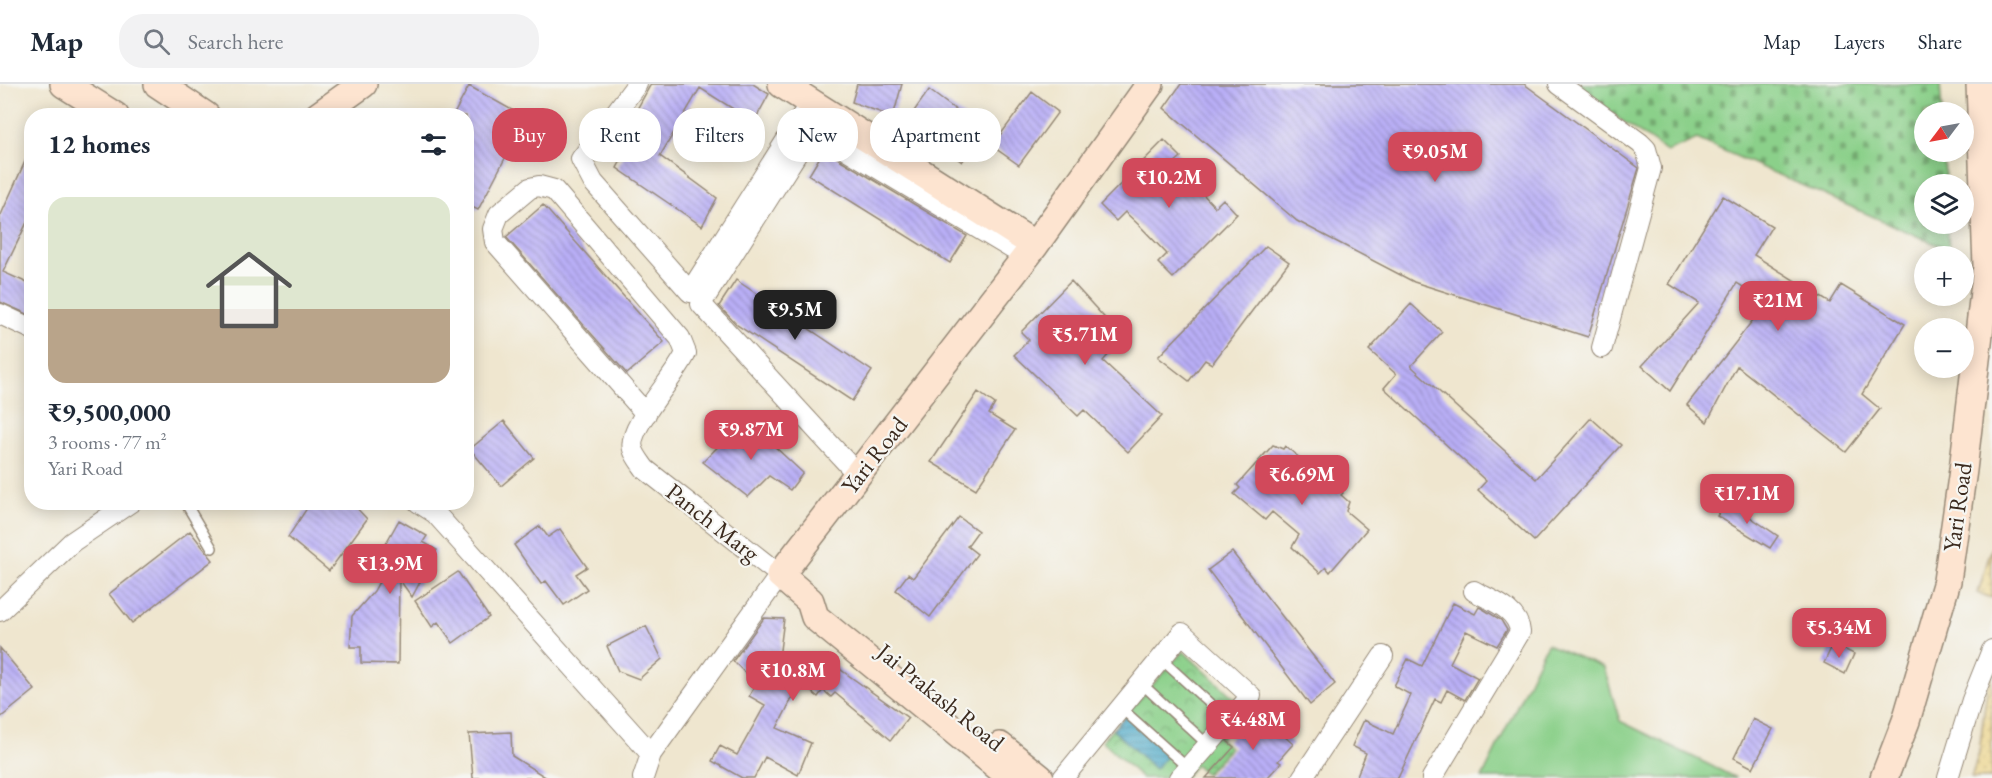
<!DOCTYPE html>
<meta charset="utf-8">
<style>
:root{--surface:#fff;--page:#f2f2f3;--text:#1f2937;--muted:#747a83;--line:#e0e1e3;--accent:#d1495b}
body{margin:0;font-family:"EB Garamond",serif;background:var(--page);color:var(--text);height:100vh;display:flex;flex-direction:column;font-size:22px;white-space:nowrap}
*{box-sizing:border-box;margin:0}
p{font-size:20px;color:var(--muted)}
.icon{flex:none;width:33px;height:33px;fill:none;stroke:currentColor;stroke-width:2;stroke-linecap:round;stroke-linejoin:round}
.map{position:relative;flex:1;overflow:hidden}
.panel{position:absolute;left:24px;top:24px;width:450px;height:402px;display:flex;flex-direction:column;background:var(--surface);border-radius:24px;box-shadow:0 3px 15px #0003}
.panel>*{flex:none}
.banner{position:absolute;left:492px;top:24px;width:570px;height:54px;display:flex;gap:12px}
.needle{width:39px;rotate:238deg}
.buttons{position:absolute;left:1914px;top:18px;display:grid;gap:12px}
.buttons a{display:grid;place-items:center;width:60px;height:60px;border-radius:50%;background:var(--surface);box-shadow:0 3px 15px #0003;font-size:30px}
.price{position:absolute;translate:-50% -51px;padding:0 14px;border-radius:12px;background:var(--accent);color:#fff;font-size:20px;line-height:39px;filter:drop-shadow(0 2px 3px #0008)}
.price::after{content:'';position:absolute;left:50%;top:36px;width:18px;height:14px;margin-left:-9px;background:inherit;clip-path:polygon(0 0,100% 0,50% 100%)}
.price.selected{background:#222;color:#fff}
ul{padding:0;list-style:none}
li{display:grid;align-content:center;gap:12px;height:318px;padding:0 24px}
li+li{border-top:2px solid var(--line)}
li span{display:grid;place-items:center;height:186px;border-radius:18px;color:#555}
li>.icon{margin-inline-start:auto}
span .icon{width:108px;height:108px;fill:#fffc;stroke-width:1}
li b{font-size:26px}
h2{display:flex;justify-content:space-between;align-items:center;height:72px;padding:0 24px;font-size:26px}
.chip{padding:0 21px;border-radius:24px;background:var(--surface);box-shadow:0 3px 15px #0003;font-size:21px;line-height:54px}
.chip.selected{background:var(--accent);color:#fff}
header{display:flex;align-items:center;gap:36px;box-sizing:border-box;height:84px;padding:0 30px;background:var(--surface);border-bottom:2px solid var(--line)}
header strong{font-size:28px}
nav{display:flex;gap:33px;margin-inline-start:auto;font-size:21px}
.search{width:420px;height:54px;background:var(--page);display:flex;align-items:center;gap:15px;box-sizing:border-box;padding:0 21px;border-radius:24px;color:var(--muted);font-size:22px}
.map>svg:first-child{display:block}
</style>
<header>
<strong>Map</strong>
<div class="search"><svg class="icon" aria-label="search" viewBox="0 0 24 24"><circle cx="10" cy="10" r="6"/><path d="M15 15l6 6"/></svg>Search here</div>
<nav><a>Map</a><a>Layers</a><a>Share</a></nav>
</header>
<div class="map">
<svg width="1992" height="694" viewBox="0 0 1992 694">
<defs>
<pattern id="sand-dots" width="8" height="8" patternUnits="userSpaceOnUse" patternTransform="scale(1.5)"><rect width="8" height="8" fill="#eeda9e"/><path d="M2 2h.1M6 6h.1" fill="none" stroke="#cdbb88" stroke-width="1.8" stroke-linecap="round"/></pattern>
<pattern id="cemetery-stones" width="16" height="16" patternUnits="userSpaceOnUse" patternTransform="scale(1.5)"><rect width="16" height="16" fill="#8bd08a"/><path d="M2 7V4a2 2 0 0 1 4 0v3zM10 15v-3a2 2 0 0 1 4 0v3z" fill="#73a970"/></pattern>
<pattern id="park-crowns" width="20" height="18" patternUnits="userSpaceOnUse" patternTransform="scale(1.5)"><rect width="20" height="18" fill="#8bd08a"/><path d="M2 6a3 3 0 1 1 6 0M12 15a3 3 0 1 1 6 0" fill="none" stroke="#73a970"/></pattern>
<pattern id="water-rules" width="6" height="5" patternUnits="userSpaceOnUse" patternTransform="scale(1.5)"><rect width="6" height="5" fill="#49a8c8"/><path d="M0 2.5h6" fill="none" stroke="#3e89a2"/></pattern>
<pattern id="building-back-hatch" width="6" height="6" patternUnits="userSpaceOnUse" patternTransform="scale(1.5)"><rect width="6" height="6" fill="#b9aff7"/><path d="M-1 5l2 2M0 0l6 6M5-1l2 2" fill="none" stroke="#988fc7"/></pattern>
</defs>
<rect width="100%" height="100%" fill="#f6f6f2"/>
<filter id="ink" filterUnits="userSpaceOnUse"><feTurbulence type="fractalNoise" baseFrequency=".0167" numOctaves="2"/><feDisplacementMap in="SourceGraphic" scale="12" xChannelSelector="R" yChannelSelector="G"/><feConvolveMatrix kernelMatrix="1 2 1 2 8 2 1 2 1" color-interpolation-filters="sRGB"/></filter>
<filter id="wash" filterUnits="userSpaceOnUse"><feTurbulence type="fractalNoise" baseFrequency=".008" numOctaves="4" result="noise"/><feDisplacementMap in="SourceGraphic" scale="24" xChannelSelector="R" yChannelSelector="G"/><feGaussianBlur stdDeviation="1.35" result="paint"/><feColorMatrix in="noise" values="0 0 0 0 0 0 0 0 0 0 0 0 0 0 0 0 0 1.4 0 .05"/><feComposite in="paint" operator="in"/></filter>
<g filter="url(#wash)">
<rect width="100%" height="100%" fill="#efe6cf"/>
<path fill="#8bd08a" stroke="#637d54" stroke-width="1.5" d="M1547,560L1604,584L1620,637L1736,694H1482Z"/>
<path fill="url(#sand-dots)" stroke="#94825e" stroke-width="1.5" d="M1992,463V514L1978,509Z
M1992,587V694H1971L1979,669L1988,597Z"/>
<path fill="url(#cemetery-stones)" stroke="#637d54" stroke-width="1.5" d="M1569,0H1940L1942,28H1924V68H1944L1945,100H1924V140H1947L1949,166L1697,55L1667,68Z"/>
<path fill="url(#park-crowns)" stroke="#637d54" stroke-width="1.5" d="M1183,567L1246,625L1220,655L1230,664L1206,690L1196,681L1184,694H1142L1102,657Z"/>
<path fill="url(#water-rules)" stroke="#426973" stroke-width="1.5" d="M1128,629L1170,668L1155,685L1113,646Z"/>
<g id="blocks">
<path fill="url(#building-back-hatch)" d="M651,0H753L769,10L754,38L700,4L660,72L717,114L702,142L617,84L629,62L620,56Z
M857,0H902L893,33L852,18Z
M1181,0H1524L1639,84L1588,253L1414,198L1297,137L1164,24Z
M469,2L526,34L478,126L466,120V32H453Z
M929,6L984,47L962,78L907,37Z
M1032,8L1058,28L1019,81L992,62Z
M1164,56L1181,73L1173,80L1200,107L1215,123L1223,115L1237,130L1173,194L1158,179L1167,170L1140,142L1125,128L1116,137L1100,121Z
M32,62V128L3,188L32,201V232L0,218V133Z
M824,66L967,152L950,179L809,91Z
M1723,112L1772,142L1754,171L1830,219L1841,201L1905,240L1862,310L1880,325L1846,368L1737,282L1707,338L1687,321L1767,218L1737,199L1670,307L1642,282L1699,219L1669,200Z
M543,121L664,258L627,290L506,153Z
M1266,162L1289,178L1212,280L1205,276L1189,297L1158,273Z
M736,196L872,287L852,317L737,241L719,222Z
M1071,197L1123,254L1103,277L1162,332L1128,368L1084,326L1078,332L1014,271L1029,256L1021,248Z
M1411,220L1442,248L1411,282L1536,395L1591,334L1621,361L1534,457L1478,406L1486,397L1384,304L1396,290L1369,266Z
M978,308L995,320L989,330L1015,346L976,405L931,378Z
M745,335L803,389L790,406L769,392L748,413L703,378Z
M504,337L534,374L501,402L470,365Z
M1273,361L1283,365L1285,362L1343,409L1341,411L1349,418L1346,427L1367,445L1330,488L1326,483L1320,489L1292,463L1299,451L1272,428L1265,436L1234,410L1240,404L1237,401Z
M311,418H351L367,435L329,487L288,453Z
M1728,418L1778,452L1770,464L1717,432Z
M959,433L978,447L967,462L977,470L930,533L896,506L908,490L913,494Z
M399,436L427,452L423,458L437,466L412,513L399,495L398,580L361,579V563H350L352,532L374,507L387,483L376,477Z
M540,442L548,453L560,445L587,483L576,490L587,505L564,521L546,497L541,500L514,461Z
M190,447L213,476L132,539L109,510Z
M1232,468L1335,600L1310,621L1208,486Z
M458,488L489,533L453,559L438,538L432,543L415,517Z
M1453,519L1475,530L1479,523L1483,525L1501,536L1507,546L1497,562L1466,547L1450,579L1478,594L1465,616L1447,606L1441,618L1435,615L1398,694H1356L1366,669L1352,662L1364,636L1393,650L1411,611L1394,602L1408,575L1422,582Z
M764,534L784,535L779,574L827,576L908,634L891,656L835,609L831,613L823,606L818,613L800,599L777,644L811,659L798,691L765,673L754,694H742L712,677L720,662L737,671L765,621L749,612L756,600L733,577Z
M646,542L662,575L639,595L618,587L607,562Z
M1833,560L1854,570L1845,590L1824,579Z
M0,564L35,606L0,634Z
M1257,628L1293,660L1278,677L1281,679L1267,694H1206L1234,663L1227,657Z
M1753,635L1773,645L1753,684L1734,674Z
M511,648L512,672L547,694H473L469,650Z"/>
</g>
</g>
<g filter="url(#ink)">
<use href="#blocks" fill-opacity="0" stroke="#958876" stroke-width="1.5"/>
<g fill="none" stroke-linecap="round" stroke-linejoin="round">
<g stroke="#958876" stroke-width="12">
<path id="lane" d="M185,418L212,464
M1161,575L1229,637
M1141,599L1208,661
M1121,624L1188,684"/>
</g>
<g stroke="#958876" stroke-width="22">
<path id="street" d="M637,0L581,75L593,98L690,208L810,19
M1559,0L1640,59L1646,65L1651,84L1602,264
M824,27L701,220L858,391
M814,46L1026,173
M0,230L32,245
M418,418L435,429L651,670
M0,527L72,458L131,418
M643,694L651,670L780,491L645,385C641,379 635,372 633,365C626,344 676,293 686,269L680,254L554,106L539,102L530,104L499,130L493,145L495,158L646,330
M1063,694L1182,549L1251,612L1179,694
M1302,694L1383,572
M1432,694L1520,548C1518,525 1492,517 1474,507
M1948,694L1972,616L1992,566"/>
</g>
<g stroke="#958876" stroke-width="30">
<path id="secondary" d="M64,0L115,32
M158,0L206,32
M782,0L1035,161
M318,32L363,0
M1000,662L1040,694
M1012,694L815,533L810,517L780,491L1035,161L1150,0
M1884,694L1906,637L1947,497L1963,386L1987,182L1980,0"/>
</g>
<use href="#lane" stroke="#fff" stroke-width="9"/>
<use href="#street" stroke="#fff" stroke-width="20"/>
<use href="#secondary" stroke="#fde4d0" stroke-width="27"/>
</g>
</g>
<g text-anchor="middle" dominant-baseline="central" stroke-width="4.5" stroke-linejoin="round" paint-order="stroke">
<g font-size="24" fill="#3b2a1e" stroke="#f6f6f2">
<text transform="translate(874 371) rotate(-52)">Yari Road</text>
<text transform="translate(1957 423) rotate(-82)">Yari Road</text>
<text transform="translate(713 438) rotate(38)">Panch Marg</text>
<text transform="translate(941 613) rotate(39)">Jai Prakash Road</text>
</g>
</g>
</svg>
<div class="buttons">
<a><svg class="needle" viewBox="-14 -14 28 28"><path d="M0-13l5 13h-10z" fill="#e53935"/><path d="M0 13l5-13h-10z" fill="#747a83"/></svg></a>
<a><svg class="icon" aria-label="layers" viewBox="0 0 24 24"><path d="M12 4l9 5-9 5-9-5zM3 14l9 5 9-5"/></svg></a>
<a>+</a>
<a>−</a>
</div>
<b class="price" style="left:1435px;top:99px">₹9.05M</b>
<b class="price" style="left:1169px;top:125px">₹10.2M</b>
<b class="price" style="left:1778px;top:248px">₹21M</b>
<b class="price selected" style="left:795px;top:257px">₹9.5M</b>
<b class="price" style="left:1085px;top:282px">₹5.71M</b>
<b class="price" style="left:751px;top:377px">₹9.87M</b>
<b class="price" style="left:1302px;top:422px">₹6.69M</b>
<b class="price" style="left:1747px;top:441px">₹17.1M</b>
<b class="price" style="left:390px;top:511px">₹13.9M</b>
<b class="price" style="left:1839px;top:575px">₹5.34M</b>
<b class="price" style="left:793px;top:618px">₹10.8M</b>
<b class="price" style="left:1253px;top:667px">₹4.48M</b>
<div class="banner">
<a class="chip selected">Buy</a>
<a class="chip">Rent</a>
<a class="chip">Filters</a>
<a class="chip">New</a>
<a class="chip">Apartment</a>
</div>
<section class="panel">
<h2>12 homes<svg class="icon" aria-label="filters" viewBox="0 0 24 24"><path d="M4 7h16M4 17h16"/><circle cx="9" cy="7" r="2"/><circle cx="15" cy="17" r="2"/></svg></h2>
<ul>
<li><span style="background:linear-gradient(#dfe7d0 60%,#b9a48a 0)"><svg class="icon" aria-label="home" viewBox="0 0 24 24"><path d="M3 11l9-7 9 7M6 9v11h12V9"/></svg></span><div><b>₹9,500,000</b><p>3 rooms · 77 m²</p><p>Yari Road</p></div></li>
</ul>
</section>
</div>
